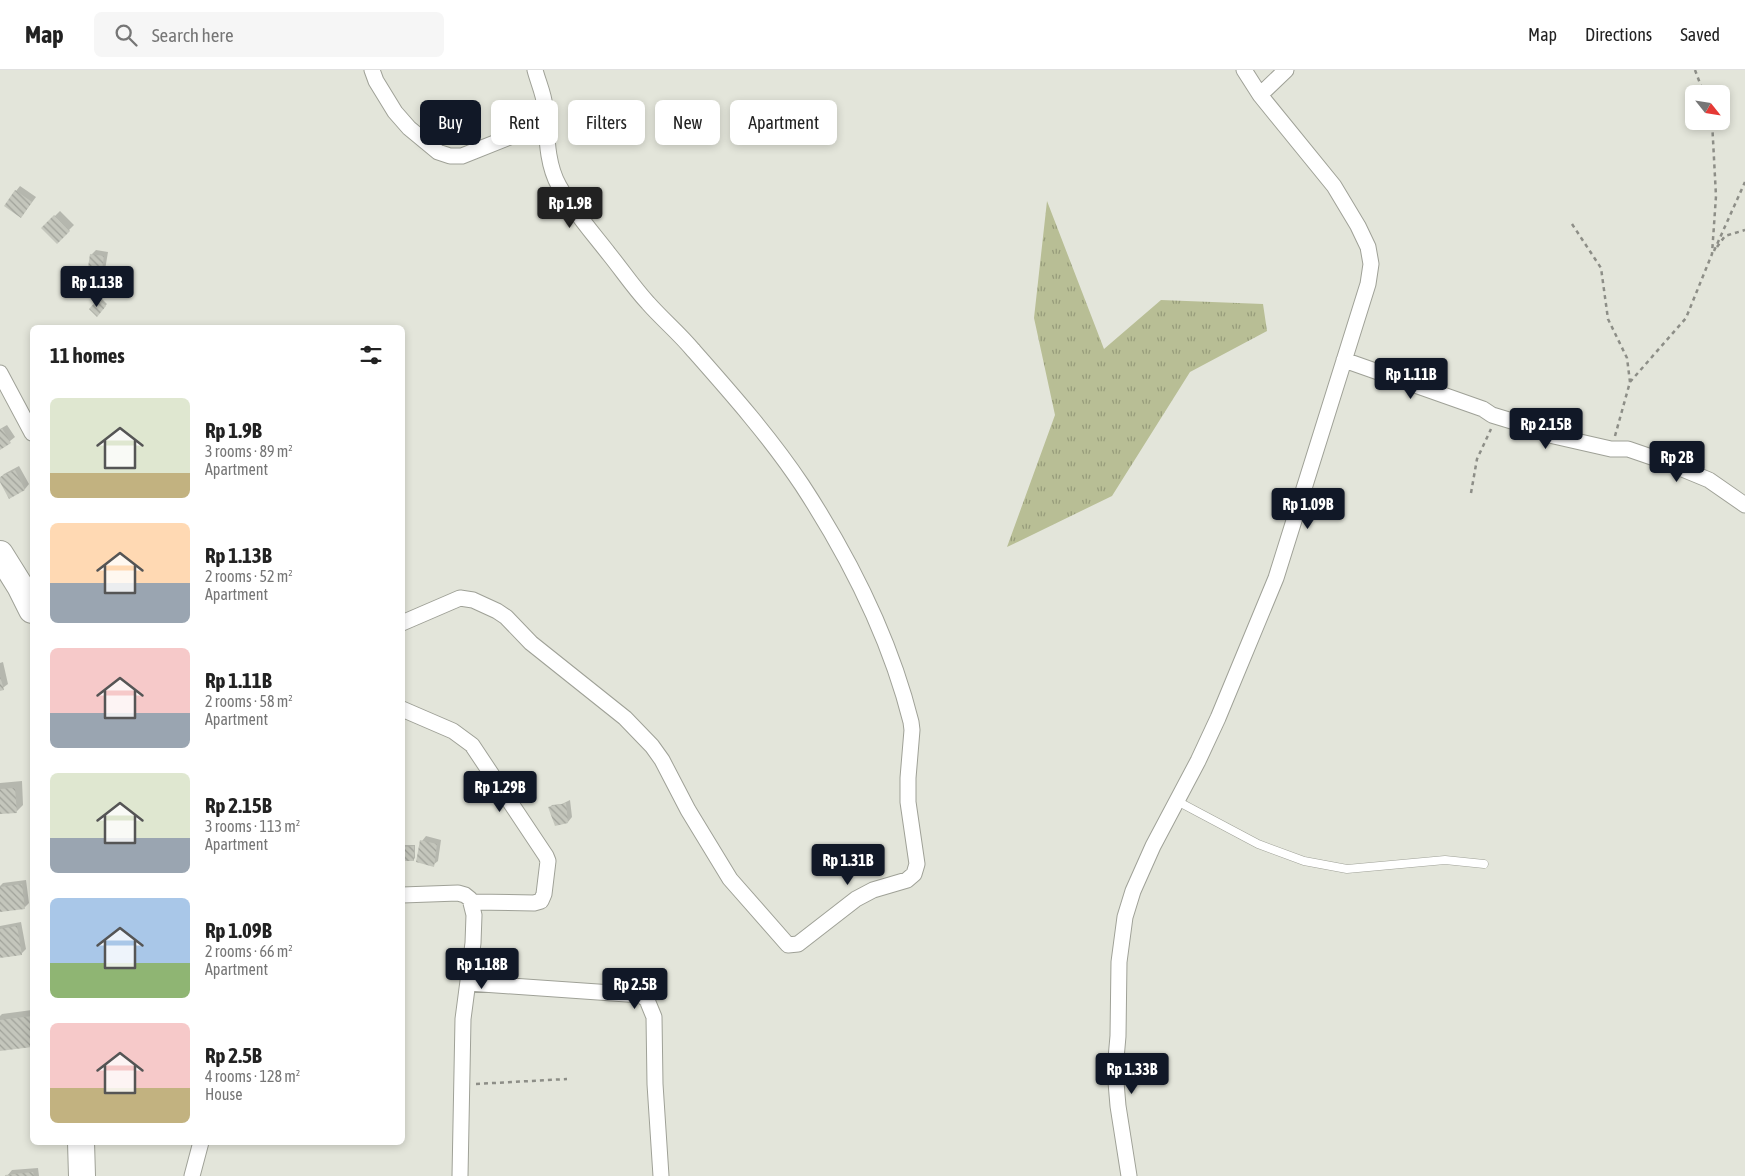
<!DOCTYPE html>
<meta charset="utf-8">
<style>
:root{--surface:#fff;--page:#f6f6f6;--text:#222;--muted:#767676;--line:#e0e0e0;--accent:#111827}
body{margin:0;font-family:"Asap Condensed",sans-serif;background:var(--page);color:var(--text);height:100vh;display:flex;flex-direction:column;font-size:19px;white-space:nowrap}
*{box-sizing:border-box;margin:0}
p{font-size:16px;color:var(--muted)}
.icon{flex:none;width:28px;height:28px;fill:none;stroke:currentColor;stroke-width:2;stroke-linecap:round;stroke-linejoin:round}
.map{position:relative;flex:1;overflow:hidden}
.panel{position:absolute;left:30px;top:255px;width:375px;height:820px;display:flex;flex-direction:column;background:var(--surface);border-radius:8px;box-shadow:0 2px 8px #0003}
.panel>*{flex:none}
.top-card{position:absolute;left:420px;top:30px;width:475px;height:45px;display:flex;gap:10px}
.needle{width:32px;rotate:120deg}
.buttons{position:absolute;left:1685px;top:15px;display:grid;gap:10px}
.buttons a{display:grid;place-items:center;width:45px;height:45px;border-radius:8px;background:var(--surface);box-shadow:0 2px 8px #0003;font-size:25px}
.price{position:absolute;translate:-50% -42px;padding:0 11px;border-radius:5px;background:var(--accent);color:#fff;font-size:16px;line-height:32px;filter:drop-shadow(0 1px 2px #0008)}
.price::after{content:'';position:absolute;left:50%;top:30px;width:15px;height:11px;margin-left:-8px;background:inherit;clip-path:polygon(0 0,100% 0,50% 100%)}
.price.on{background:#222;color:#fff}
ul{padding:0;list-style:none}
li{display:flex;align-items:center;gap:15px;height:125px;padding:0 20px}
li span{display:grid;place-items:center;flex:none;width:140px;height:100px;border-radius:8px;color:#555}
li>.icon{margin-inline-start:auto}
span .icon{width:60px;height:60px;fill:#fffc;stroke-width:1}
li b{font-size:21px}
h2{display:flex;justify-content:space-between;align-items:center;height:60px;padding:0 20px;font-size:21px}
.tag{padding:0 18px;border-radius:8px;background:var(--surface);box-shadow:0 2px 8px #0003;font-size:18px;line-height:45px}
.tag.on{background:var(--accent);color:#fff}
header{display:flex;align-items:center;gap:30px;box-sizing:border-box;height:70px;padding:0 25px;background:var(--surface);border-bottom:1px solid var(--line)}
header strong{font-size:24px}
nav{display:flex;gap:28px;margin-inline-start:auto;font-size:18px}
.search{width:350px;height:45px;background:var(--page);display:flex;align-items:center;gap:12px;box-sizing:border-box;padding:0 18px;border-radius:8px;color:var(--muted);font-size:19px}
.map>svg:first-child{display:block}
</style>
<header>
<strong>Map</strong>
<div class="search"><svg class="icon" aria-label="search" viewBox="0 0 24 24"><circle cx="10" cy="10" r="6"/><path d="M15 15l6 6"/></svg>Search here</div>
<nav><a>Map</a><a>Directions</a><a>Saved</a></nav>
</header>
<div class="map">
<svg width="1745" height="1106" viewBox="0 0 1745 1106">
<defs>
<pattern id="grass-tufts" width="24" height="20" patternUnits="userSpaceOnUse" patternTransform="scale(1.25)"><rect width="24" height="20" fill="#b8be95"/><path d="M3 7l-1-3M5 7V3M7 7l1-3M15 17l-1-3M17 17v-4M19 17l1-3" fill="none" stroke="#969b7a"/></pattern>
<pattern id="building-back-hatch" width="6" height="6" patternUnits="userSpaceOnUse" patternTransform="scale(1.25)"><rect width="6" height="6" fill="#c4c6bc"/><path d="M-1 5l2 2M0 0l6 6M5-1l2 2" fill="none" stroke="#a0a29a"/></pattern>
</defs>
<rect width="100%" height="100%" fill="#e3e5da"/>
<path fill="url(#grass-tufts)" d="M1047,131L1104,279L1161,230L1263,234L1267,261L1190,302L1112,426L1007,477L1055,345L1034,248Z"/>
<path fill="#0003" d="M20,116L36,127L21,147L16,121Z
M60,141L74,155L57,172L43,158Z
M96,180L108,182L105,200L100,205L91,185Z
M101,228L107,234L97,245L90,239Z
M7,355L15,367L0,379V359Z
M19,396L29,414L25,419L10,427L0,408L4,404Z
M3,592L8,614L0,620V593Z
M22,711L23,735L16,742L0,743V713Z
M570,730L572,747L568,752L550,737L552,735L562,734Z
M426,766L441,770L438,791L433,795L422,771Z
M404,775H415V788L413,790H402V777Z
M26,810L29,833L24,838L0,832V816L3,813Z
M21,852L26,879L21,884L0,887V856Z
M32,940V976L0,980V946L2,944Z
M38,1098L39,1106H7L12,1100Z"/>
<path fill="url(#building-back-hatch)" d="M15,120L32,132L21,148L4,136Z
M54,145L70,161L57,174L41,158Z
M90,184L104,186L101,206L87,204Z
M98,229L106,236L97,247L89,239Z
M2,358L11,373L0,380V360Z
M15,400L25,420L9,429L0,412V407Z
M0,606L4,620L0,621Z
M15,718L17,743L0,744V719Z
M566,733L568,753L555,756L548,737Z
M420,770L437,774L434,797L416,792Z
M414,776V791H402V777Z
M22,814L25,839L0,842V817Z
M17,856L22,885L0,888V859Z
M32,946V977L0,981V950Z
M33,1102L34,1106H5V1105Z"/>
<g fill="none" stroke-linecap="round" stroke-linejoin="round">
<g stroke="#9fa197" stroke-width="9">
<path id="lane" d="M1177,731L1258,774L1304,791L1347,799L1445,790L1484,794"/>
</g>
<g stroke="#9fa197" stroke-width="17">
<path id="street" d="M372,0L376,11L395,42L409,58L438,82L450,86H462L545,53
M1260,25L1286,0
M1344,290L1483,339L1492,345L1515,352L1534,355L1545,364L1611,379H1628L1663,391L1709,410L1745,435
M0,303L32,363
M402,553L460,528L473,530L497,541L506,547L531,573L625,648L652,676L662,690L688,740L730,809L788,875L798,874L856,829L873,820L907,810L914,804L917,794L908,732V708L912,660L911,652C890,568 849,487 802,415C770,367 731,323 693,280C679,263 662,249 648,233C634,218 622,200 609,184C592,162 573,141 559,116C546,93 547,63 545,37C544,24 538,12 535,0
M402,639L453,661L472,675L546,786L548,791L544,824L541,831L534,833L472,832
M402,825L458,823L465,825L470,829L474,845L473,873L463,949L460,1106
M468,913L641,925L647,930L654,947L655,1014L661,1106
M192,1106L201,1072
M1129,1106L1118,1036L1115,1000L1118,966L1119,892L1125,847L1133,821L1153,776L1198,691L1218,648L1276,508L1368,214L1371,194L1368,177L1358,156L1334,116L1260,25L1244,0"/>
</g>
<g stroke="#9fa197" stroke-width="28">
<path id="highway" d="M0,484L20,516L32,540
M81,1072L82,1106"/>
</g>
<path stroke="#8d8e87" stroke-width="2.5" stroke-dasharray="4 4" stroke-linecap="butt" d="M1695,0L1704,24
M1572,154L1601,198L1608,249L1627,288L1630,312
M1717,177L1725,166L1745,160
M1714,181L1745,112
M1615,366L1630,312L1686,248L1712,184L1716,126L1712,51
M1471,423L1477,389L1491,359
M476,1014L567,1009"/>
<use href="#lane" stroke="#fff" stroke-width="8"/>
<use href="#street" stroke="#fff" stroke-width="15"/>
<use href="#highway" stroke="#fff" stroke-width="26"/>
</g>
</svg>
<div class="buttons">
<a><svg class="needle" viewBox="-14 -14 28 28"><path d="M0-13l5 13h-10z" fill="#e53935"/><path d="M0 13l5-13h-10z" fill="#767676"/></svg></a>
</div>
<b class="price on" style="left:570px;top:159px">Rp 1.9B</b>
<b class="price" style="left:97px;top:238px">Rp 1.13B</b>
<b class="price" style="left:1411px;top:330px">Rp 1.11B</b>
<b class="price" style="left:1546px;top:380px">Rp 2.15B</b>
<b class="price" style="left:1677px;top:413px">Rp 2B</b>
<b class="price" style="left:1308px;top:460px">Rp 1.09B</b>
<b class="price" style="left:500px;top:743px">Rp 1.29B</b>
<b class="price" style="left:848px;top:816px">Rp 1.31B</b>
<b class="price" style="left:482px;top:920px">Rp 1.18B</b>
<b class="price" style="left:635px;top:940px">Rp 2.5B</b>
<b class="price" style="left:1132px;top:1025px">Rp 1.33B</b>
<div class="top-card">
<a class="tag on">Buy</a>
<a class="tag">Rent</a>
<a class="tag">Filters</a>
<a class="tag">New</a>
<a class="tag">Apartment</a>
</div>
<section class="panel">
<h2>11 homes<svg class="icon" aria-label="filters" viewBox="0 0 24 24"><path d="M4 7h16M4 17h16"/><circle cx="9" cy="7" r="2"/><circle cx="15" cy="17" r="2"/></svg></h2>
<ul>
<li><span style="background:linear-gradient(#dfe7d0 75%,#c2b280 0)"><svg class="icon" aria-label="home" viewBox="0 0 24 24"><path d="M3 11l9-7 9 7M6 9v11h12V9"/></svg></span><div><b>Rp 1.9B</b><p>3 rooms · 89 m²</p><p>Apartment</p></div></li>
<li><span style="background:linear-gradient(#ffd9b3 60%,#9aa5b1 0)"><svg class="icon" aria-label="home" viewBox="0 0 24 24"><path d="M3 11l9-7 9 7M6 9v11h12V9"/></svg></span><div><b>Rp 1.13B</b><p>2 rooms · 52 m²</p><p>Apartment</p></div></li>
<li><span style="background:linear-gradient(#f6c9c9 65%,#9aa5b1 0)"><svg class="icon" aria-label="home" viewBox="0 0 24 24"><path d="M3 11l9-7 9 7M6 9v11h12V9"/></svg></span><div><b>Rp 1.11B</b><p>2 rooms · 58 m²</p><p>Apartment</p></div></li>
<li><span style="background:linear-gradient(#dfe7d0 65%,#9aa5b1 0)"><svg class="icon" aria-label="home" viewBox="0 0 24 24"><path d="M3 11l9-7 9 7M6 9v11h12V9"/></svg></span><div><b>Rp 2.15B</b><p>3 rooms · 113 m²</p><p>Apartment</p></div></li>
<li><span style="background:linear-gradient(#a9c7e8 65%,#8fb573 0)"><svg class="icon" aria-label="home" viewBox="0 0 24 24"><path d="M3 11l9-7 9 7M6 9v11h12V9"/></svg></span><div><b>Rp 1.09B</b><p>2 rooms · 66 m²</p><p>Apartment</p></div></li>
<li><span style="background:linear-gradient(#f6c9c9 65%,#c2b280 0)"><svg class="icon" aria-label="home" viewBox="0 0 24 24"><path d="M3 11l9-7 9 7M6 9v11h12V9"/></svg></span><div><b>Rp 2.5B</b><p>4 rooms · 128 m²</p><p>House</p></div></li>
</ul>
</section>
</div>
